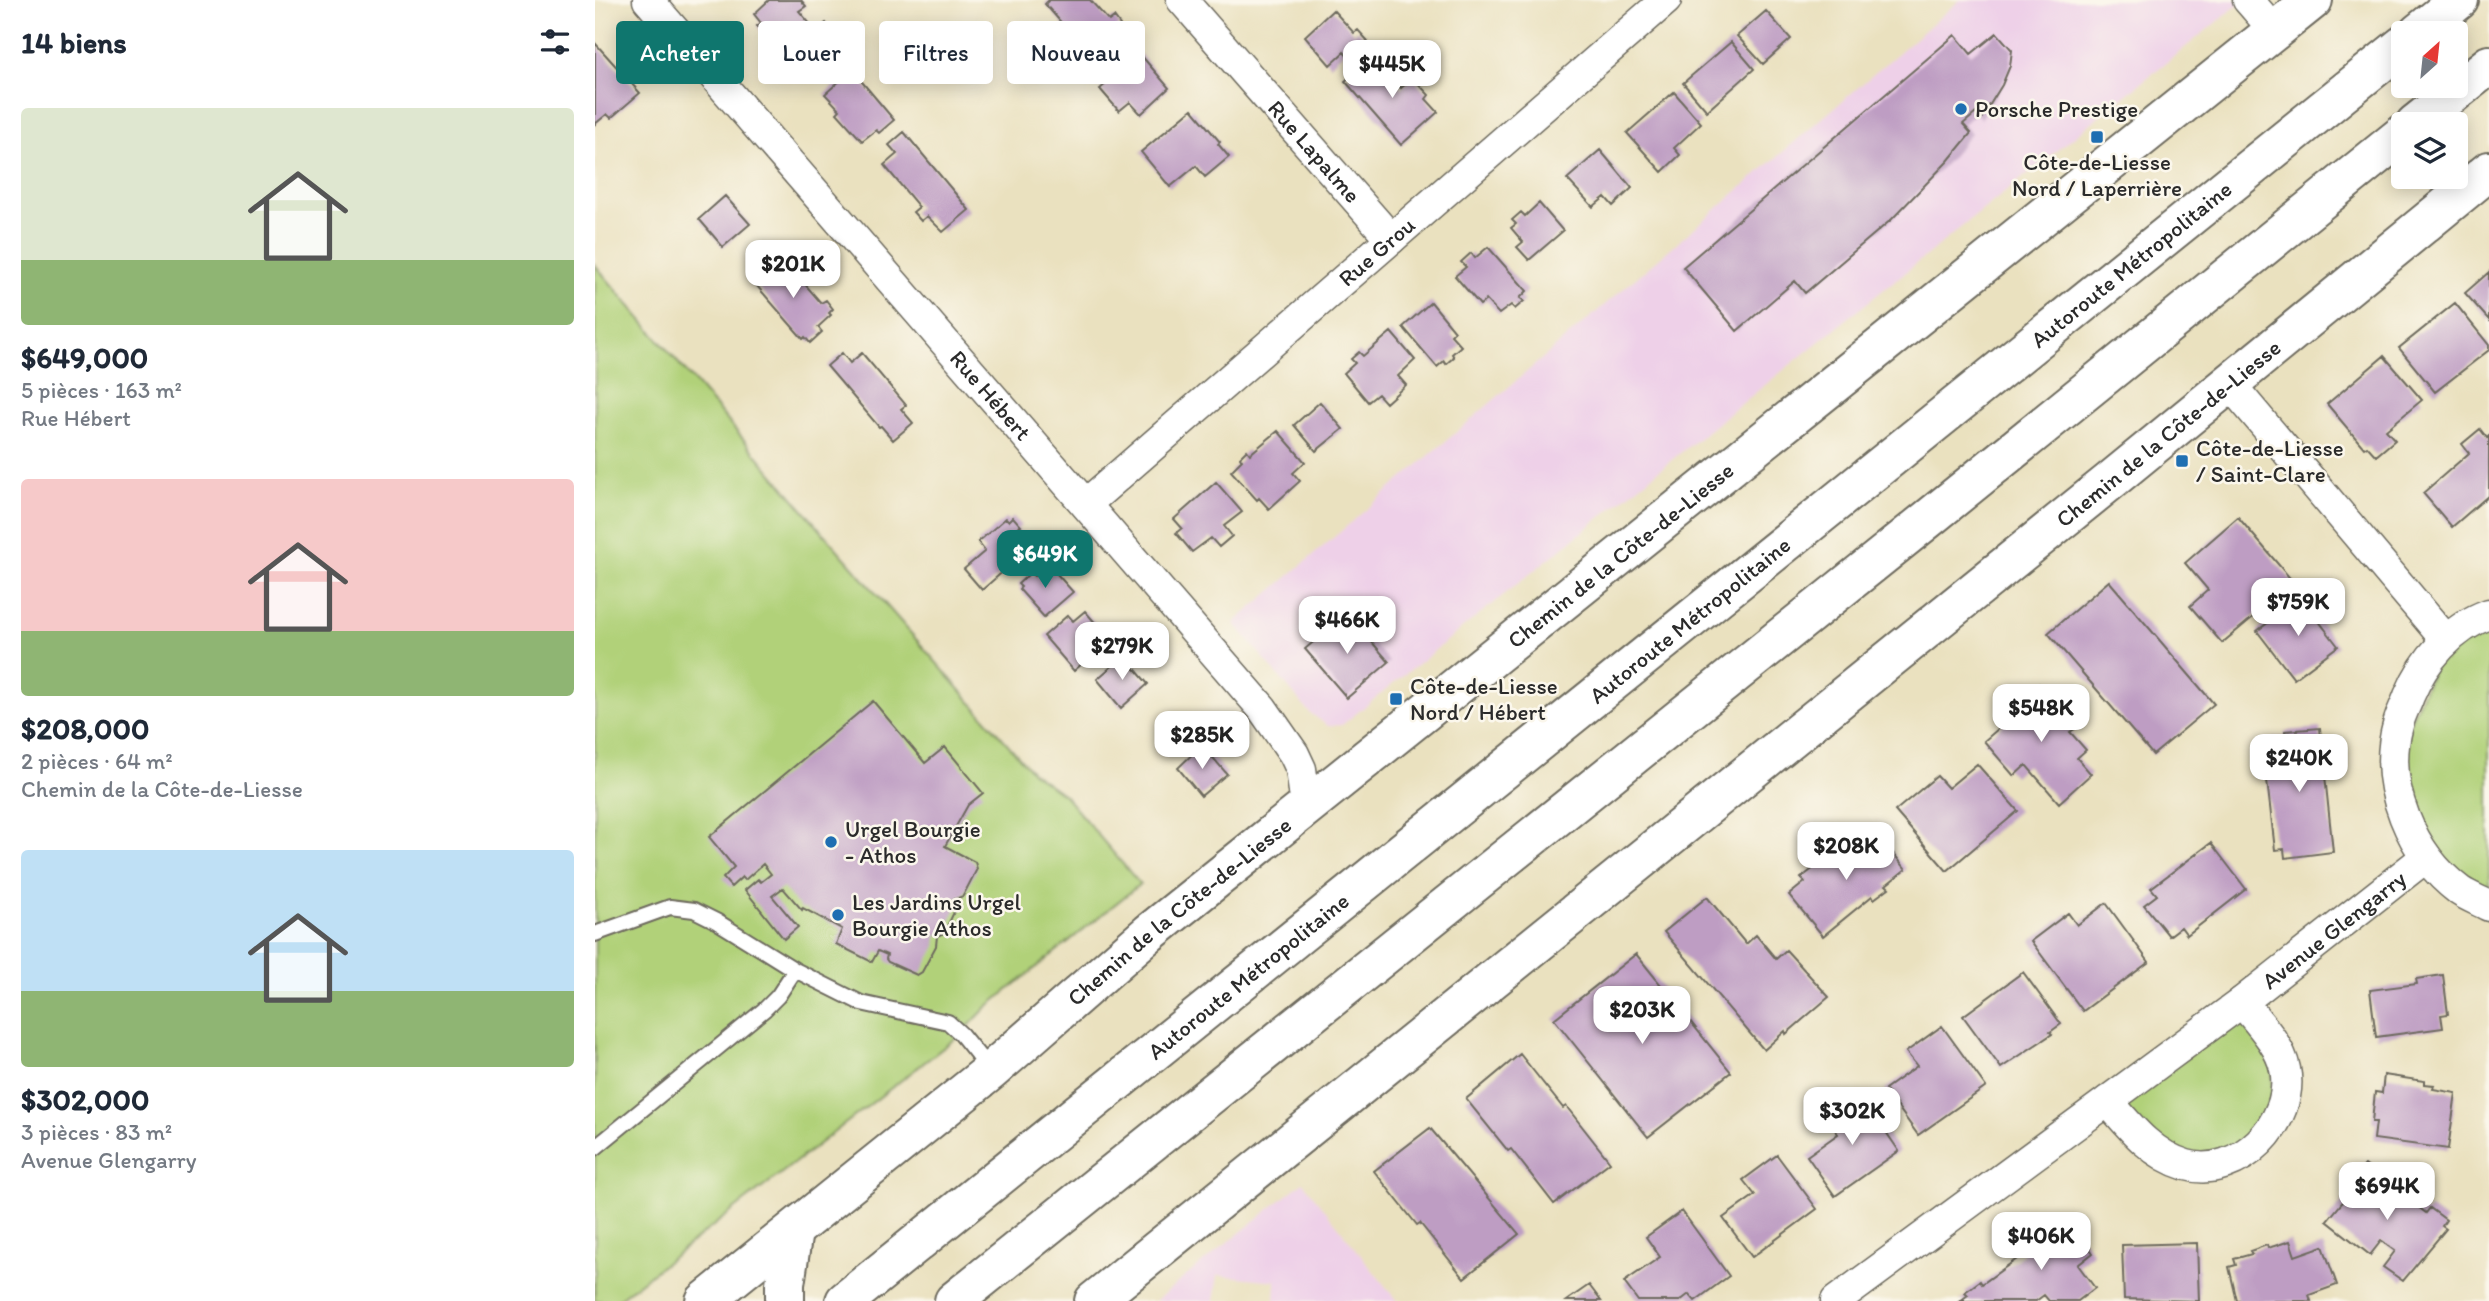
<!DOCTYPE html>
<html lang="fr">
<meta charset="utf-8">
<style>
:root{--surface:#fff;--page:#f2f2f3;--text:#1f2937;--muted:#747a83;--accent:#0f766e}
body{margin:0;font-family:Itim,sans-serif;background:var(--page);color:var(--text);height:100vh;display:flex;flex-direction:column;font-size:26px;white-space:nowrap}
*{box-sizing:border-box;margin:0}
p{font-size:23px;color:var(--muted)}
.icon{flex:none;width:38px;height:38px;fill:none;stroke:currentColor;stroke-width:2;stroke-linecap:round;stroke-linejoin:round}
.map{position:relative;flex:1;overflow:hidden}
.panel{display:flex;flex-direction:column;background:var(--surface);width:595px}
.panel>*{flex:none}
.top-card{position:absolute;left:21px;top:21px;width:665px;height:63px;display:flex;gap:14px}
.needle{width:46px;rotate:27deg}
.buttons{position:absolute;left:1796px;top:21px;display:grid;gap:14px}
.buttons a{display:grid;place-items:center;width:77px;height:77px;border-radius:7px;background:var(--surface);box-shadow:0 4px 18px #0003;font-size:35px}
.price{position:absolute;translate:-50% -60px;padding:0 16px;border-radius:14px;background:#fff;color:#222;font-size:23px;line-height:46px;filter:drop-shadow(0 2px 4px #0008)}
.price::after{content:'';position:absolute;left:50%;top:42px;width:21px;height:16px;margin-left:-10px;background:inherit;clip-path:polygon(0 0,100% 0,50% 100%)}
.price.selected{background:var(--accent);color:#fff}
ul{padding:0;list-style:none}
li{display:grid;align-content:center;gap:14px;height:371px;padding:0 21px}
li span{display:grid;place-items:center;height:217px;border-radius:7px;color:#555}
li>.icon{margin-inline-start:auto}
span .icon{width:126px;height:126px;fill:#fffc;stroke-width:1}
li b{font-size:30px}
h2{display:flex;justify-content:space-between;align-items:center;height:84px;padding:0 21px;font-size:30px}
.pill{padding:0 24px;border-radius:7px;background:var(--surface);box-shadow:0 4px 18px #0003;font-size:24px;line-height:63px}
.pill.selected{background:var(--accent);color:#fff}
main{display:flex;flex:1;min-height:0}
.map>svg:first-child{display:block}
</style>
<main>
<section class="panel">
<h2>14 biens<svg class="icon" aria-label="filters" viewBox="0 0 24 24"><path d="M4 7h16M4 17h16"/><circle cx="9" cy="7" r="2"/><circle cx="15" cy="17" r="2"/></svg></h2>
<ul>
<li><span style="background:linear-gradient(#dfe7d0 70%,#8fb573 0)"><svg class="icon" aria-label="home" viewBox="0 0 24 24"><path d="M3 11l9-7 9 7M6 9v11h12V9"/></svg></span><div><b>$649,000</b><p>5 pièces · 163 m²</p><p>Rue Hébert</p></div></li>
<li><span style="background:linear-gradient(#f6c9c9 70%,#8fb573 0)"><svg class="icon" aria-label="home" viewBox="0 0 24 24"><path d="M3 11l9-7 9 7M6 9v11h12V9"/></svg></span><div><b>$208,000</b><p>2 pièces · 64 m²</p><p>Chemin de la Côte-de-Liesse</p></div></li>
<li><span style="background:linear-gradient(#bfe0f5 65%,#8fb573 0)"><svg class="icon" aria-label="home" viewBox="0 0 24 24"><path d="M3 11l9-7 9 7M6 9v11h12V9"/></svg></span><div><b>$302,000</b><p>3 pièces · 83 m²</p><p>Avenue Glengarry</p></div></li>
</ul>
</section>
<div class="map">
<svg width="1894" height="1301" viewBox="0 0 1894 1301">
<rect width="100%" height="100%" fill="#fbf7ec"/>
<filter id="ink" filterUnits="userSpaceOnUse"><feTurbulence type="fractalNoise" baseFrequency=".0143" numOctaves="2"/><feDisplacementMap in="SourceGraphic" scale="14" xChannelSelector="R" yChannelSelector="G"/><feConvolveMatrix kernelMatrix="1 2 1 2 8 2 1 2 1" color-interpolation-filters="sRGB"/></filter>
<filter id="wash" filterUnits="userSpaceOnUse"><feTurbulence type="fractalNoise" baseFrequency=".00686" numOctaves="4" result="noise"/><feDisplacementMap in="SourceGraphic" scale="28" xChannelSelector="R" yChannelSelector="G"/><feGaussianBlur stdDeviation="1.57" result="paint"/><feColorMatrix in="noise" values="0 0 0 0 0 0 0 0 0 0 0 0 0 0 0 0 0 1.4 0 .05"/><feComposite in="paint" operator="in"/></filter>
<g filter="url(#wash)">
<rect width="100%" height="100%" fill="#eae1bf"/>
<path fill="#eed0e8" d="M1365,0H1649L747,725L733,726L714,712L639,623Z
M708,1182L802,1301H680L681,1281L623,1275L619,1301H560Z"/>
<path fill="#b1d179" stroke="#6e7e52" stroke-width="2" d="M0,265L229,534L438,773L469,795L545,884L392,1007L366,1034L21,1301H0Z
M1894,614V906L1831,857L1799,758L1851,640Z
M1647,1002L1679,1046L1675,1132L1593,1166L1513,1101Z"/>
<g id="blocks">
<path fill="#be9dc3" d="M174,0H206L211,6L204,11L221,31L231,23L239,34L231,41L244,55L215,80L208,70L203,74L191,63L198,58L178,35L172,38L162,26L166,23L159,14Z
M454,0H495L514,21L519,17L525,25L521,28L524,33L514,42L523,52L505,67L450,4Z
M738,10L759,33L763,30L773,41L754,58L749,52L735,65L710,36Z
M1171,11L1196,39L1168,64L1142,36Z
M1402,33L1417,50L1415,66L1407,85L1386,119L1381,113L1368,124L1376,133L1353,161L1297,219L1210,293L1200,281L1142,331L1088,267L1360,35L1376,54Z
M1136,42L1159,69L1112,111L1088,83Z
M0,43L45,93L16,118L12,114L0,124Z
M545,54L574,88L546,114L535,102L524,111L505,89Z
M779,56L806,88L818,78L834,95L831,99L843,112L806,145L750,81Z
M257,70L299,120L284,133L281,130L267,141L242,113L245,110L230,94Z
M1079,92L1106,123L1079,148L1085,155L1067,172L1032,133Z
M597,109L625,142L623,144L634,157L610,177L601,166L575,187L546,152Z
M309,132L374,210L348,232L332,216L326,221L318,212L324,207L289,165L302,154L294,145Z
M1005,150L1037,188L1018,206L1010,197L998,207L972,179Z
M130,196L155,224L128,247L104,219Z
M944,203L968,231L934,260L922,247L928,242L916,228L921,224L917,220L926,212L930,216Z
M893,247L932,291L925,298L929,301L920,309L916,305L904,314L891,300L885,305L860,276L871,267L866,262L876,253L880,258Z
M190,261L226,303L231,300L238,309L234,313L236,315L223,327L227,332L215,343L210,337L208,339L155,278L171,265L177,272Z
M1894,272V320L1870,293Z
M836,302L860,331L856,335L866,346L857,354L859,357L851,364L849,361L842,367L808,327Z
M1860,303L1894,345V350L1840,392L1804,348Z
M796,332L820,360L803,376L811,385L791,403L783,394L773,402L749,373L760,363L756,359L764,352L768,356Z
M247,353L255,363L267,353L311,405L306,409L318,423L298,440L286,426L284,427L232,366Z
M1789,356L1827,400L1791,430L1800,440L1781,456L1772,446L1769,448L1732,404Z
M725,402L748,429L721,451L699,425Z
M1885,429L1892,438L1894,436V495L1857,527L1828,493L1874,453L1867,444Z
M683,431L710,462L698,473L705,481L674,509L664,498L662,500L636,471L647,460L645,457L652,450L655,454Z
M621,482L647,512L629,526L637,536L624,547L616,538L597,552L581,533L587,528L579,519Z
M418,517L426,526L422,529L437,546L387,590L369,569L390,551L383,542L411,518L414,521Z
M1643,517L1699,583L1627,643L1595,606L1613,590L1590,563Z
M453,564L478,592L449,617L424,589L426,587L423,584L435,573L439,576Z
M1514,581L1619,704L1558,755L1453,633Z
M1706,598L1743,646L1699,679L1662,631Z
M490,611L514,639L479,671L449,636L473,615L478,621Z
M752,613L794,662L752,698L710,649Z
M529,656L553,684L526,708L502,679Z
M1444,684L1481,728L1475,732L1491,750L1482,758L1496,774L1464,803L1431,765L1419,776L1389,741L1411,722L1407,718L1415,709Z
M278,701L330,763L350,747L388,793L373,805L350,846L380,862L382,869L368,896L360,899L362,906L349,933L342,936L341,946L327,972L322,975L293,962L291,959L292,955L283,951L277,962L241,944L247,929L208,908L207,910L188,888L177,896L203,927L189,939L150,890L163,879L166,882L176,874L168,864L150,880L147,877L136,887L128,878L139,867L114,837Z
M1725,728L1738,852L1690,858L1689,849L1680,850L1668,745L1678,744V738L1690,737V731Z
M607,745L632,774L606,796L583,768Z
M1382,764L1423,811L1352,871L1300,811L1342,776L1353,788Z
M1285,837L1311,869L1291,885L1294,888L1279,899L1277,896L1228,936L1194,895L1210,882L1206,878L1225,863L1222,859L1246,840L1252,848L1263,839L1271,849Z
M1616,843L1651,889L1592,935L1586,927L1574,936L1549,905L1562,895L1556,888Z
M1112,897L1151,944L1161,935L1181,959L1191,950L1234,997L1191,1034L1190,1031L1169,1050L1069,932Z
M1511,903L1554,962L1488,1011L1436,941L1473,913L1482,925Z
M1041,954L1136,1072L1053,1137L959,1019Z
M1428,972L1466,1024L1455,1032L1457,1034L1406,1068L1368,1016Z
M1848,975L1853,1014L1846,1015L1848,1028L1781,1037L1775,990L1822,984L1821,979Z
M1347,1026L1391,1087L1323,1135L1290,1089L1322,1066L1311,1052Z
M925,1054L968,1108L971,1106L1015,1162L959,1204L916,1149L913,1151L871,1099Z
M1789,1075L1829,1081V1084L1839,1085L1838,1089L1861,1093L1853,1149L1779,1139L1781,1122H1777L1780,1092L1787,1093Z
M1265,1094L1304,1151L1240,1196L1212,1156L1243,1134L1232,1118Z
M835,1128L924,1234L869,1278L825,1223L822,1225L779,1171Z
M1182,1155L1222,1209L1157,1257L1128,1218L1160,1195L1148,1180Z
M1770,1165L1831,1213L1835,1208L1851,1220L1847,1226L1851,1229L1808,1281L1788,1267L1800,1251L1786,1241L1775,1255L1732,1221L1761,1186L1756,1182Z
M1087,1211L1134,1276L1100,1301L1094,1294L1085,1301H1043L1029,1282L1065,1257L1051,1237Z
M1474,1219L1498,1253L1483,1265L1500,1288L1483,1301H1454L1449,1295L1441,1301H1365L1373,1295L1370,1292L1385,1281L1387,1284L1429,1254L1426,1249L1440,1239L1442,1242Z
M1695,1241L1700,1256L1728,1246L1742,1285L1714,1295L1716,1301H1642L1634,1267L1641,1265L1639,1259L1657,1254L1655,1251L1672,1245L1673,1248Z
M1602,1243L1604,1301L1529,1299L1527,1245Z
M994,1285L1006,1301H971Z"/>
</g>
</g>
<g filter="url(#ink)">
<use href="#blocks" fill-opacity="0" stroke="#6e6b5f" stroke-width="2"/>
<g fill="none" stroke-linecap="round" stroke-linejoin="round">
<g stroke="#6e6b5f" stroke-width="18">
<path id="lane" d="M0,934L75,907L99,910L121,921L200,970L266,1003L353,1022L366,1034L395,1070
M0,1148L170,1009L183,996L200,970"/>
</g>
<g stroke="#6e6b5f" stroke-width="33">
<g id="street">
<path id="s1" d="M53,0L667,708L699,754L706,769L711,806"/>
<path id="s2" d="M587,0L796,239"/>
<path d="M1653,0L1680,31"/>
<path d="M1635,384L1851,640"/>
<path id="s3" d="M491,504L1071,0"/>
<path d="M1894,614C1857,627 1829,660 1814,696C1811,705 1805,715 1803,725C1786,785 1817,855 1865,891C1874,897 1885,901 1894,906"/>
<path d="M1513,1101C1535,1127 1557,1155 1591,1165C1643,1180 1701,1121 1690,1069C1685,1044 1662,1021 1647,1002"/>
<path id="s4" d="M1241,1301L1647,1002L1831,857"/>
</g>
</g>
<g stroke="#6e6b5f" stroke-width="42">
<g id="secondary">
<path id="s5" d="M110,1301L396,1071L554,933L1718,0"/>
<path d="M190,1301V1284L198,1231"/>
<path id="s6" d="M499,1301L1514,482L1894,171"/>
</g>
</g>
<g stroke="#6e6b5f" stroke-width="42">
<g id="highway">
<path d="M1823,33L1864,0"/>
<path d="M1820,124L1894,65"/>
<path id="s7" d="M250,1301L1808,45"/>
<path d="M359,1301L1338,515L1808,134"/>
</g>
</g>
<use href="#lane" stroke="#fff" stroke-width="14"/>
<use href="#street" stroke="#fff" stroke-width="30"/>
<use href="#secondary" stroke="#fff" stroke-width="38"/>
<use href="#highway" stroke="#fff" stroke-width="38"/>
</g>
</g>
<g fill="#1f6fb2" stroke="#fbf7ec" stroke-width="2.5">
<circle cx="1366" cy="109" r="7"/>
<rect x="1495" y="130" width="14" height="14" rx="3.5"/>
<rect x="1580" y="454" width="14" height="14" rx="3.5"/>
<rect x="794" y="692" width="14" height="14" rx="3.5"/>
<circle cx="236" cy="842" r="7"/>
<circle cx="243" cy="915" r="7"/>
</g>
<g text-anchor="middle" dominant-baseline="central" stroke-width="5" stroke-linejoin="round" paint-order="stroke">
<g font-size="23" fill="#2b2b2b" stroke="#fbf7ec" text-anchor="start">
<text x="1380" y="109">Porsche Prestige</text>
<text x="1502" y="162" text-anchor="middle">Côte-de-Liesse<tspan x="1502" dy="26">Nord / Laperrière</tspan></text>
<text x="1601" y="448">Côte-de-Liesse<tspan x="1601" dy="26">/ Saint-Clare</tspan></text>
<text x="815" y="686">Côte-de-Liesse<tspan x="815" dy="26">Nord / Hébert</tspan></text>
<text x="250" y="829">Urgel Bourgie<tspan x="250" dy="26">- Athos</tspan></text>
<text x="257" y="902">Les Jardins Urgel<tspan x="257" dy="26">Bourgie Athos</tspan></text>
</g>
<g font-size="23" fill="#2b2b2b" stroke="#fbf7ec">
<text stroke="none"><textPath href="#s2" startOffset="201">Rue Lapalme</textPath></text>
<text stroke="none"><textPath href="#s3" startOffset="385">Rue Grou</textPath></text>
<text stroke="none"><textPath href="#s7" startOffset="1652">Autoroute Métropolitaine</textPath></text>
<text stroke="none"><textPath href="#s1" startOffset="523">Rue Hébert</textPath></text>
<text stroke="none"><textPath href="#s6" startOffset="1381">Chemin de la Côte-de-Liesse</textPath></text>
<text stroke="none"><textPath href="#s5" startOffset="1181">Chemin de la Côte-de-Liesse</textPath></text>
<text stroke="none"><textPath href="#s7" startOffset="1085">Autoroute Métropolitaine</textPath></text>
<text stroke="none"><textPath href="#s5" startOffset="614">Chemin de la Côte-de-Liesse</textPath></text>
<text stroke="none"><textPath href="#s4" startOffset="621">Avenue Glengarry</textPath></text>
<text stroke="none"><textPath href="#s7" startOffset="518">Autoroute Métropolitaine</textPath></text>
</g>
</g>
</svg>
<div class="buttons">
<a><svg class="needle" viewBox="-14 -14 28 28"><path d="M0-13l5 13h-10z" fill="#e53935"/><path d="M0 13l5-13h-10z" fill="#747a83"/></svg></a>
<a><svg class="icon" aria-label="layers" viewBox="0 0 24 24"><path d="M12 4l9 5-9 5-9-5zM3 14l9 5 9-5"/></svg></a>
</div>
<b class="price" style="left:797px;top:100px">$445K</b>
<b class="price" style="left:198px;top:300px">$201K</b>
<b class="price selected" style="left:450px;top:590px">$649K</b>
<b class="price" style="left:1703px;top:638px">$759K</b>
<b class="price" style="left:752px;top:656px">$466K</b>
<b class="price" style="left:527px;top:682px">$279K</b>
<b class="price" style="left:1446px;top:744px">$548K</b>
<b class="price" style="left:607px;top:771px">$285K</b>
<b class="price" style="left:1704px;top:794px">$240K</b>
<b class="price" style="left:1251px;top:882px">$208K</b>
<b class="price" style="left:1047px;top:1046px">$203K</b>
<b class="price" style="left:1257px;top:1147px">$302K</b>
<b class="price" style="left:1792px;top:1222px">$694K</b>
<b class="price" style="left:1446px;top:1272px">$406K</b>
<div class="top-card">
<a class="pill selected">Acheter</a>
<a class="pill">Louer</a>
<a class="pill">Filtres</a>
<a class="pill">Nouveau</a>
</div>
</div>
</main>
